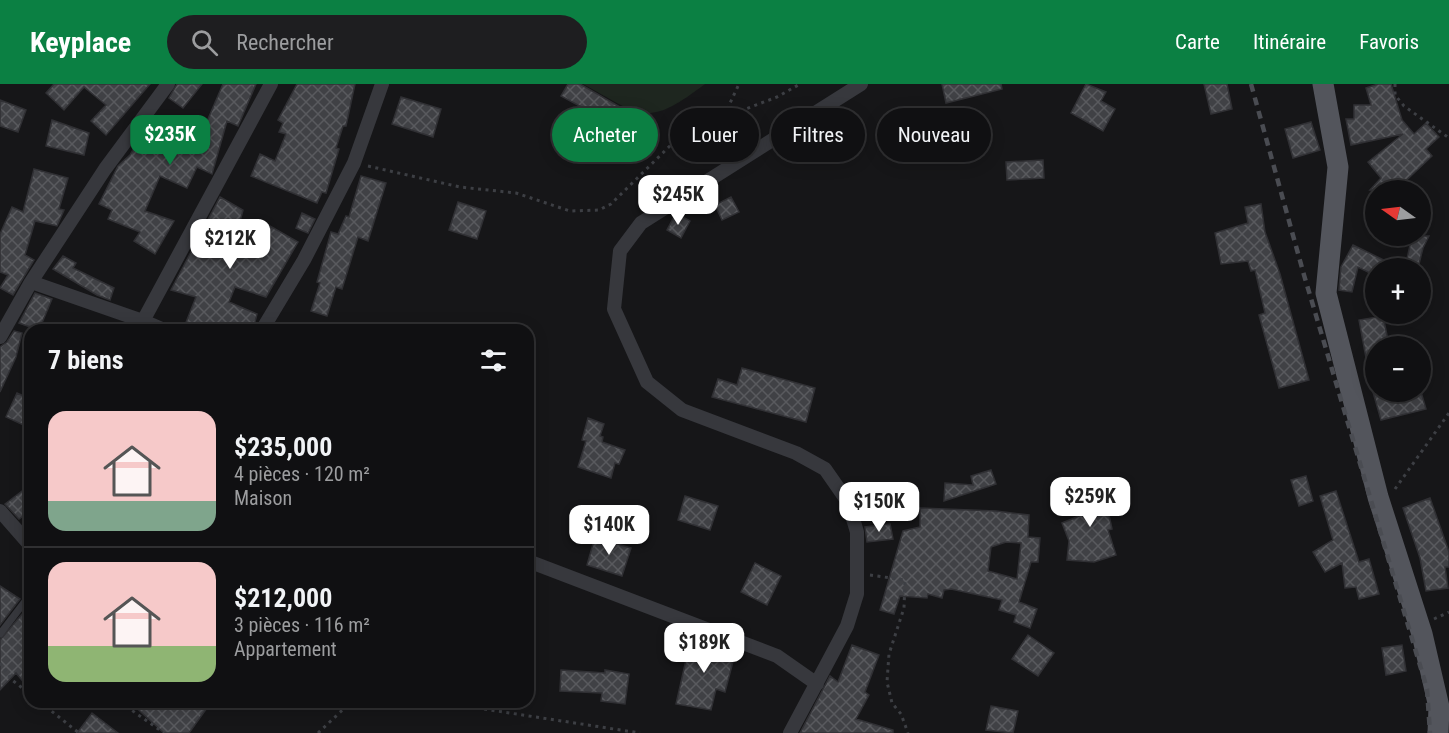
<!DOCTYPE html>
<html lang="fr">
<meta charset="utf-8">
<style>
:root{--surface:#101012;--page:#1e1e20;--text:#f1f3f6;--muted:#9c9d9f;--line:#303032;--accent:#0b8043}
body{margin:0;font-family:"Roboto Condensed",sans-serif;background:var(--page);color:var(--text);height:100vh;display:flex;flex-direction:column;font-size:22px;white-space:nowrap}
*{box-sizing:border-box;margin:0}
p{font-size:20px;color:var(--muted)}
.icon{flex:none;width:33px;height:33px;fill:none;stroke:currentColor;stroke-width:2;stroke-linecap:round;stroke-linejoin:round}
.map{position:relative;flex:1;overflow:hidden}
.details{position:absolute;left:24px;top:240px;width:510px;height:384px;display:flex;flex-direction:column;background:var(--surface);border-radius:18px;box-shadow:0 3px 15px #0003,0 0 0 2px var(--line)}
.details>*{flex:none}
.guide{position:absolute;left:552px;top:24px;width:570px;height:54px;display:flex;gap:12px}
.needle{width:39px;rotate:284deg}
.buttons{position:absolute;left:1365px;top:96px;display:grid;gap:12px}
.buttons a{display:grid;place-items:center;width:66px;height:66px;border-radius:50%;background:var(--surface);box-shadow:0 3px 15px #0003,0 0 0 2px var(--line);font-size:30px}
.price{position:absolute;translate:-50% -51px;padding:0 14px;border-radius:12px;background:#fff;color:#222;font-size:20px;line-height:39px;filter:drop-shadow(0 2px 3px #0008)}
.price::after{content:'';position:absolute;left:50%;top:36px;width:18px;height:14px;margin-left:-9px;background:inherit;clip-path:polygon(0 0,100% 0,50% 100%)}
.price.current{background:var(--accent);color:#fff}
ul{padding:0;list-style:none}
li{display:flex;align-items:center;gap:18px;height:150px;padding:0 24px}
li+li{border-top:2px solid var(--line)}
li span{display:grid;place-items:center;flex:none;width:168px;height:120px;border-radius:18px;color:#555}
li>.icon{margin-inline-start:auto}
span .icon{width:72px;height:72px;fill:#fffc;stroke-width:1}
li b{font-size:26px}
h2{display:flex;justify-content:space-between;align-items:center;height:72px;padding:0 24px;font-size:26px}
.pill{padding:0 21px;border-radius:27px;background:var(--surface);box-shadow:0 3px 15px #0003,0 0 0 2px var(--line);font-size:21px;line-height:54px}
.pill.current{background:var(--accent);color:#fff}
header{display:flex;align-items:center;gap:36px;box-sizing:border-box;height:84px;padding:0 30px;background:var(--accent);color:#fff}
header strong{font-size:28px}
nav{display:flex;gap:33px;margin-inline-start:auto;font-size:21px}
.search{width:420px;height:54px;background:var(--page);display:flex;align-items:center;gap:15px;box-sizing:border-box;padding:0 21px;border-radius:33px;color:var(--muted);font-size:22px}
.map>svg:first-child{display:block}
</style>
<header>
<strong>Keyplace</strong>
<div class="search"><svg class="icon" aria-label="search" viewBox="0 0 24 24"><circle cx="10" cy="10" r="6"/><path d="M15 15l6 6"/></svg>Rechercher</div>
<nav><a>Carte</a><a>Itinéraire</a><a>Favoris</a></nav>
</header>
<div class="map">
<svg width="1449" height="649" viewBox="0 0 1449 649">
<defs>
<pattern id="building-cross-hatch" width="8" height="8" patternUnits="userSpaceOnUse" patternTransform="scale(1.5)"><rect width="8" height="8" fill="#404145"/><path d="M0 0l8 8M0 8l8-8" fill="none" stroke="#595a5e"/></pattern>
</defs>
<rect width="100%" height="100%" fill="#161618"/>
<path fill="#1e261f" d="M583,0H705C647,44 643,33 583,0Z"/>
<path fill="url(#building-cross-hatch)" stroke="#303034" stroke-width="1.5" fill-rule="evenodd" d="M54,0H150L106,51L91,37L106,21L84,3L64,26L46,9Z
M177,0H202L183,24L169,14Z
M223,0H256L238,42L227,37L212,90L197,83L187,104L160,92L145,127L174,137L155,170L134,157L140,148L108,135L112,126L99,120L118,82L130,71L141,51L168,61L178,34L205,42Z
M297,0H355L346,42H343L336,64L339,65L326,109L322,108L317,119L251,92L260,70L275,77L286,50L279,48L283,39L278,36Z
M568,0H580L620,23L611,39L561,12Z
M942,0H1001L1002,5L946,19Z
M1086,0L1106,8L1101,17L1115,25L1103,47L1071,29Z
M1204,0H1227L1232,25L1211,30Z
M1378,0H1391L1402,36L1414,50L1426,39L1439,53L1426,65L1432,72L1396,106H1370L1381,94L1368,78L1403,50L1351,61L1346,35H1354V21H1371L1366,4Z
M401,13L441,25L433,53L392,40Z
M0,16L26,26L18,48L0,42Z
M52,36L89,49L84,71L46,62Z
M1311,38L1320,66L1293,74L1285,45Z
M740,42L748,56L715,76L707,62Z
M1043,76L1044,94L1007,96L1006,78Z
M34,85L68,94L59,125L64,126L57,142L35,137L25,171L34,176L13,211L0,204L8,191L0,188V150L12,123L23,128Z
M361,92L386,99L368,157L358,153L342,205L336,203L327,232L311,227L320,199L317,198L331,148L338,150L346,132L349,133Z
M220,113L243,126L238,145L261,157L270,142L298,158L266,213L235,203L229,218L257,230L253,246H183L196,213L171,206Z
M731,113L739,128L722,136L715,121Z
M458,118L486,127L477,155L449,146Z
M1261,120L1265,148L1280,190L1309,296L1279,304L1259,231L1265,229L1255,186L1251,187L1248,177L1221,180L1215,149L1248,139L1245,123Z
M302,129L315,135L308,149L296,144Z
M676,129L690,137L681,154L667,146Z
M1412,152H1429L1423,164L1418,184H1405Z
M1353,161L1400,184H1376V192L1358,183L1352,208L1339,206L1341,183Z
M63,172L76,179L73,184L114,204L110,216L97,211L53,185Z
M35,209L52,215L39,246L19,239Z
M1383,232L1388,256L1384,262H1376V290H1369L1359,236Z
M14,247L22,249L16,273L0,308V263L7,258Z
M742,284L815,304L806,338L712,313L718,295L737,301Z
M1373,308H1421L1426,325L1381,336Z
M17,309L30,315V344L6,333Z
M588,334L604,340L600,352L603,353L602,358L625,366L619,380L615,379L611,394L578,383L586,357L582,356Z
M991,386L996,400L944,417L945,399L973,401L971,392Z
M1306,392L1313,417L1299,422L1291,396Z
M1096,398L1101,415L1106,417L1112,445L1108,446L1116,471L1094,478L1067,476L1069,457L1062,439L1084,430L1077,403Z
M30,401V427L19,435L5,420Z
M1336,407L1359,478L1369,475L1379,510L1359,515L1356,503L1345,504L1342,479L1325,488L1313,468L1333,456L1320,412Z
M685,412L718,422L710,446L678,436Z
M1430,414L1449,468V483H1445L1448,504L1426,507L1420,474L1403,424Z
M920,424L996,427L1029,431L1028,453L1040,454L1038,478H1031L1019,518L1037,525L1030,544L1014,538L1016,531L999,526L1002,516L951,505L944,506L942,514L928,510L927,514L900,512L894,530L880,526L903,447L920,443ZM1006,458L1021,459L1017,495L988,487L991,463Z
M890,440L893,455L867,458L865,443Z
M595,453L631,464L622,492L587,481Z
M755,479L781,492L767,521L741,508Z
M0,502L20,515L0,541Z
M29,522L30,606L16,589L0,606V556Z
M1028,551L1054,569L1038,592L1012,575Z
M678,560L703,566L704,561L736,566L725,608L716,605L711,626L676,620L686,576L674,573Z
M852,561L879,571L865,608L869,611L856,635L893,646V649H800L830,592L838,598Z
M1402,561L1406,587L1386,591L1382,564Z
M561,586L605,589V586L629,590L625,620L601,617L602,609L560,607Z
M130,618H198L207,624L189,649H164Z
M991,622L1018,627L1013,649L986,646Z
M92,629L118,649H77Z"/>
<g fill="none" stroke-linecap="round" stroke-linejoin="round">
<path stroke="#3d3f44" stroke-width="3" stroke-dasharray="3 4.5" stroke-linecap="butt" d="M1395,0V11L1404,22L1449,54
M724,32L739,0
M368,82L460,103L516,109L570,127L599,126L611,120L683,49L777,13L800,0
M1395,405L1449,329
M870,491L905,496L904,524L889,570L887,598L892,619L901,630L908,649
M1434,535L1449,528
M0,579L12,596L30,610
M40,618L79,649
M120,618L164,649
M455,618L477,624L640,649
M318,649L351,618"/>
<path stroke="#37383d" stroke-width="7" d="M0,550L30,511"/>
<path stroke="#37383d" stroke-width="14" d="M31,198L143,237L271,0
M143,237L164,246
M262,246L304,176L354,79L382,0
M0,253L31,198L105,85L168,0
M0,427L30,461
M528,477L777,572L817,600
M790,649L847,542L857,510V448L848,418L825,385L796,369L682,326L647,298L614,225L620,167L641,139L861,0"/>
<path stroke="#53555c" stroke-width="21" d="M1323,0L1338,83L1326,209L1378,413L1422,550L1439,623L1438,649"/>
<path stroke="#4a4c52" stroke-width="4.5" stroke-dasharray="8 6" stroke-linecap="butt" d="M1251,0L1304,191L1427,605L1430,649"/>
</g>
</svg>
<div class="buttons">
<a><svg class="needle" viewBox="-14 -14 28 28"><path d="M0-13l5 13h-10z" fill="#e53935"/><path d="M0 13l5-13h-10z" fill="#9c9d9f"/></svg></a>
<a>+</a>
<a>−</a>
</div>
<b class="price current" style="left:170px;top:82px">$235K</b>
<b class="price" style="left:678px;top:142px">$245K</b>
<b class="price" style="left:230px;top:186px">$212K</b>
<b class="price" style="left:1090px;top:444px">$259K</b>
<b class="price" style="left:879px;top:449px">$150K</b>
<b class="price" style="left:609px;top:472px">$140K</b>
<b class="price" style="left:704px;top:590px">$189K</b>
<div class="guide">
<a class="pill current">Acheter</a>
<a class="pill">Louer</a>
<a class="pill">Filtres</a>
<a class="pill">Nouveau</a>
</div>
<section class="details">
<h2>7 biens<svg class="icon" aria-label="filters" viewBox="0 0 24 24"><path d="M4 7h16M4 17h16"/><circle cx="9" cy="7" r="2"/><circle cx="15" cy="17" r="2"/></svg></h2>
<ul>
<li><span style="background:linear-gradient(#f6c9c9 75%,#7fa58c 0)"><svg class="icon" aria-label="home" viewBox="0 0 24 24"><path d="M3 11l9-7 9 7M6 9v11h12V9"/></svg></span><div><b>$235,000</b><p>4 pièces · 120 m²</p><p>Maison</p></div></li>
<li><span style="background:linear-gradient(#f6c9c9 70%,#8fb573 0)"><svg class="icon" aria-label="home" viewBox="0 0 24 24"><path d="M3 11l9-7 9 7M6 9v11h12V9"/></svg></span><div><b>$212,000</b><p>3 pièces · 116 m²</p><p>Appartement</p></div></li>
</ul>
</section>
</div>
